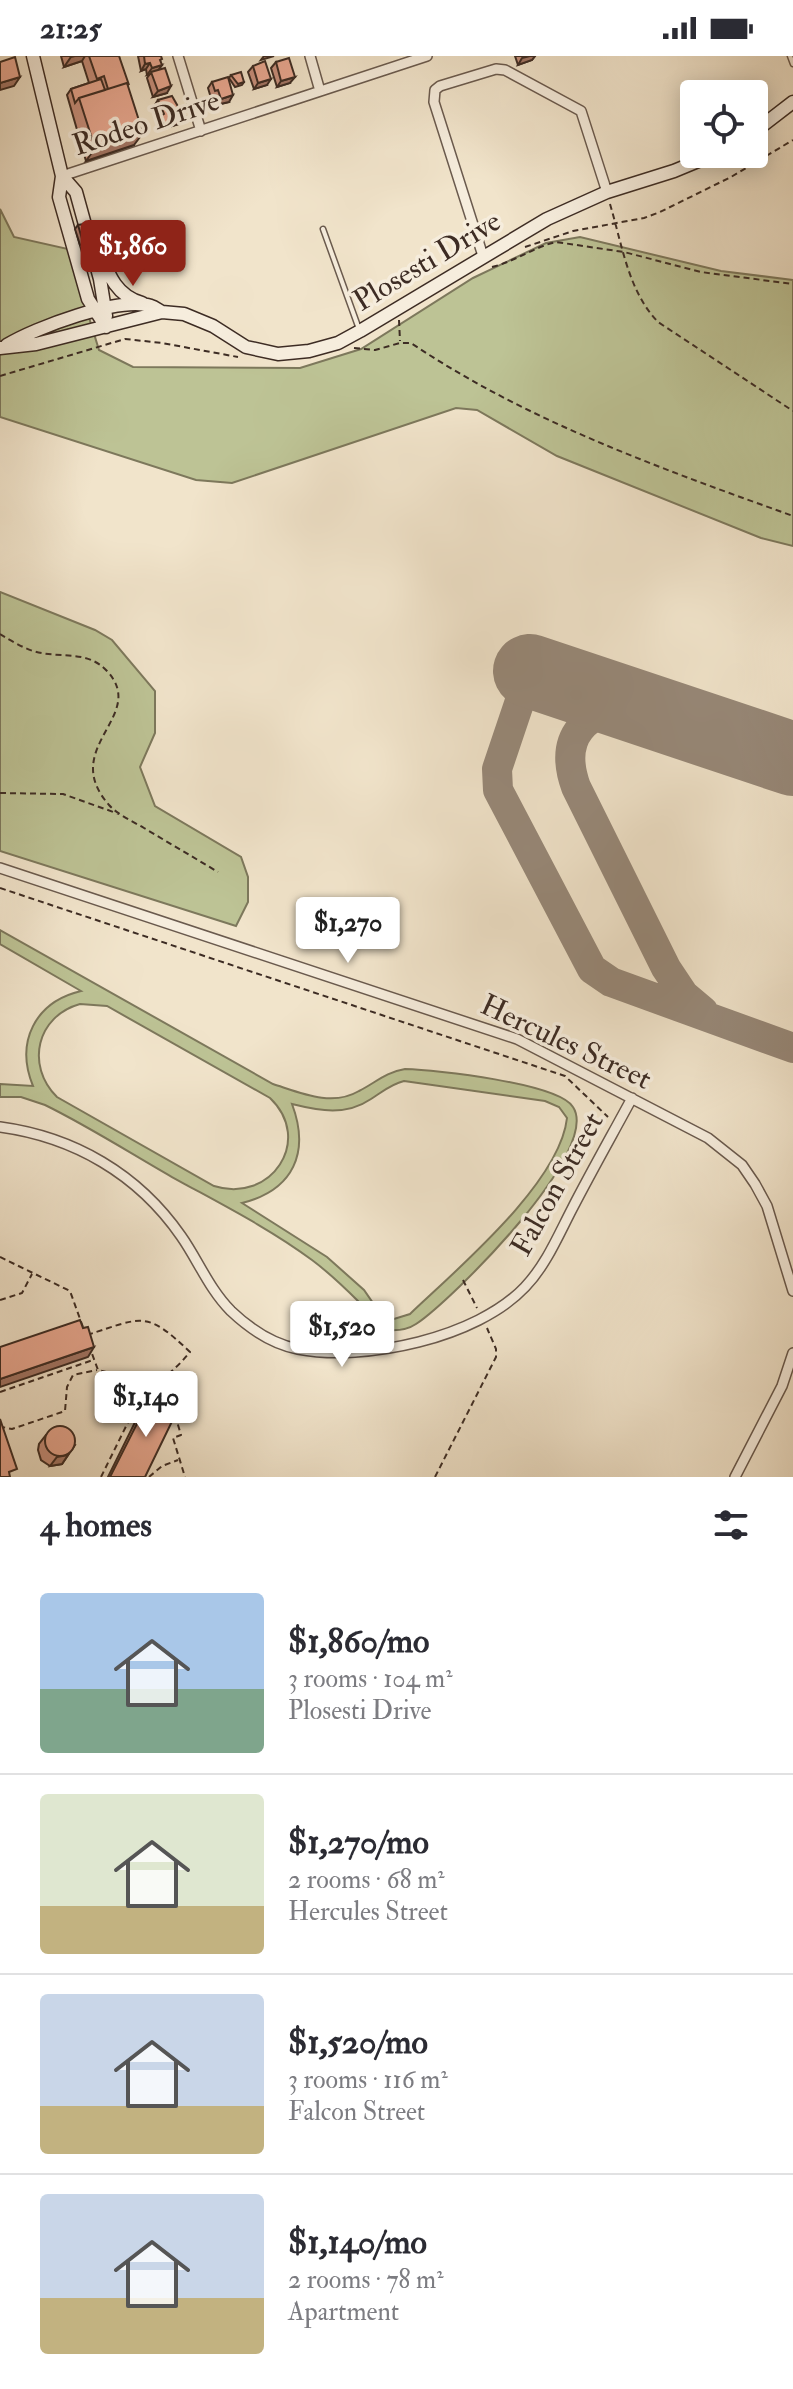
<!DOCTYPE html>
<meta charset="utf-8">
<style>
:root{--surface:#fff;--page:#f7f7f7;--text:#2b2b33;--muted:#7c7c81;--line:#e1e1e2;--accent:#8f2418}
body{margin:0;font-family:"IM FELL Double Pica",serif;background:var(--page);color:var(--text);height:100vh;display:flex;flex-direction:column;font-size:30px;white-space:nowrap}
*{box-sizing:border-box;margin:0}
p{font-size:26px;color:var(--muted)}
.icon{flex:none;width:44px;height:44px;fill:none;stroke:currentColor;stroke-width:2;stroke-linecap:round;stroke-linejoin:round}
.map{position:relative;height:1421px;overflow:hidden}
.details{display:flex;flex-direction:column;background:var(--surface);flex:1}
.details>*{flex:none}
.buttons{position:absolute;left:680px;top:24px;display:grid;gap:16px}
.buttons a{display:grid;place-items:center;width:88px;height:88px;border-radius:8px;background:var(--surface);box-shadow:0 4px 20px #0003;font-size:40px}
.price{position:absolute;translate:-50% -68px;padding:0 18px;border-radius:8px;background:#fff;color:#222;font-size:26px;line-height:52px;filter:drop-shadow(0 2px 4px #0008)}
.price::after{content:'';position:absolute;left:50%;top:48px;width:24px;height:18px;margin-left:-12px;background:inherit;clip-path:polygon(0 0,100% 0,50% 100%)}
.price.active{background:var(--accent);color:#fff}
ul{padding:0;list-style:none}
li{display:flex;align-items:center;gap:24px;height:200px;padding:0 40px}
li+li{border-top:2px solid var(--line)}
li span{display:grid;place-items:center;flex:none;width:224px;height:160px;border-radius:8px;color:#555}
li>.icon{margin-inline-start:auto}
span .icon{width:96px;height:96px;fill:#fffc;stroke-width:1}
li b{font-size:34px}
h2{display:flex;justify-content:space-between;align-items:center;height:96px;padding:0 40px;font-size:34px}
.status{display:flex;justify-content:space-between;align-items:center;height:56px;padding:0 40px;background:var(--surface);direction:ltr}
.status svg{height:22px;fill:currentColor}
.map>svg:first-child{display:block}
</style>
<div class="status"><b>21:25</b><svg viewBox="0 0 49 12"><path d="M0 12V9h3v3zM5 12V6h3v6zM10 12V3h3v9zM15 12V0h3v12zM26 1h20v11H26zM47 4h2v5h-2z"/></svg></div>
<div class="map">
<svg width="793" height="1421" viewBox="0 0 793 1421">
<rect width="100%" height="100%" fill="#f1e4cb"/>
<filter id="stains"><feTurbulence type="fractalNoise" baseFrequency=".0025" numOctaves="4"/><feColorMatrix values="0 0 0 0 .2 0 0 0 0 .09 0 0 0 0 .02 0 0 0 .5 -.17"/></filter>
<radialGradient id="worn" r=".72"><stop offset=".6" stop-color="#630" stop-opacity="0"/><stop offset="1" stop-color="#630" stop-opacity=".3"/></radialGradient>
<path fill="#bdc395" stroke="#7d785c" stroke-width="2" fill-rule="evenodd" d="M0,153L14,181L68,193L99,294L133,311L300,312L361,293L473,222L546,187L580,181L721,215L793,224V490L761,482L557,400L477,354L456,352L232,427L196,424L0,361Z
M0,536L95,574L112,584L155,635V677L140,711L155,750L241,801L248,821V846L236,870L0,795Z
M0,874L273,1028C301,1037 332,1051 359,1035C375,1027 386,1016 405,1013C436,1014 558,1027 573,1051C602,1095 452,1244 416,1268C407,1274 397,1275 387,1274C383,1273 379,1272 375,1269C367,1263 365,1252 358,1245C344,1231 328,1216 312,1204C269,1172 219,1147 172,1121C130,1097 88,1070 45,1049L21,1041H0V1028L33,1030C15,986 35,946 81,935L0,888ZM80,948L107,950L270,1042C314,1084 271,1148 214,1130L57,1041C25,1009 37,960 80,948ZM404,1025L545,1045L559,1051L567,1062C560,1127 456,1214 410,1258L394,1263L382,1260L364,1234L327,1201L242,1147C294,1134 310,1096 292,1048C320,1055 346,1060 371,1043C382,1036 391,1028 404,1025Z"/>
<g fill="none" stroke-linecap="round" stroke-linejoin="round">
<path stroke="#978878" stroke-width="30" d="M530,615L497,713L498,734L592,913L611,926L793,992
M636,652C585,652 558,681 576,731L666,912L684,939L703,955"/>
<path stroke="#978878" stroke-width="74" d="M530,615L793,703"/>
<g stroke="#6a5a4e" stroke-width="7">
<path id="lane" d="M790,0L793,8
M323,173L359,273"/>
</g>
<g stroke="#6a5a4e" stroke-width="12">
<path id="street" d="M178,0L201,75
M310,0L320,35
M62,120L427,0
M483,200L434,46L435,34L440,30L496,13L505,14L581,55L607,136
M0,812L517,983L708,1082L742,1109L755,1128L767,1150L793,1235
M0,1071C74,1081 138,1118 181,1180C198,1204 209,1233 231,1255C250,1273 272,1288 298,1293C365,1306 477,1282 525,1231C546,1209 558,1180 572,1153C591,1116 612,1079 632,1042
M735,1421L782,1330L793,1297"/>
</g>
<g stroke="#3d2c24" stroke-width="15">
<path id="secondary" d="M33,0L62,120L59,141L88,243L106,271
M754,76L793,46
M62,120L76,136L100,223L106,260
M100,197C109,220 117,240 142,247
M7,289C35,272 119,240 151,250C155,251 158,254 162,256
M0,292L36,288L162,256L184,258L213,270L246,291L278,298L309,295L338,287L360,275L547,163L607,136L674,115L715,98"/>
</g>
<path stroke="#3d2c24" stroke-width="2" stroke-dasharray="6 4" stroke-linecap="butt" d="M610,148C622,188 628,235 658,266L793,355
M108,182L153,210
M114,187L122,215
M525,191L573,175L644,162L660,156L731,121L793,84
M492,211C516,205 534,191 556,186L624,196L701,216L793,228
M399,264L400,285
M354,292L375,294L400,287H411C527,365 662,413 793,460
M0,320L125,283L162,287L238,301
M0,578C10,584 21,591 33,595C58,603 87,593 107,615C149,660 58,691 109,749C118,759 132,765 144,772C169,787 193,801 218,816
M0,737L63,738L119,758
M0,832L565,1020L608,1061
M0,1201L70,1235L84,1274
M463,1224L477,1252
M0,1244L22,1237L32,1218
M87,1279C143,1261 146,1254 190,1296C155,1338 146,1325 98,1314L91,1295
M0,1336L93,1304
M175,1359L181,1379L173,1382L185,1421
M0,1369L2,1371L12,1373L65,1355L67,1331L73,1319L97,1314
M101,1421L139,1344L168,1335L165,1323
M149,1421L162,1410L178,1404
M435,1421L496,1301V1293L487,1272"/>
<use href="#lane" stroke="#f6eddd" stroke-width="4"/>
<use href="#street" stroke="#f6eddd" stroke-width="9"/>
<use href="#secondary" stroke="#f6eddd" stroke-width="12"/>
</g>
<path fill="#c8907d" stroke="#3d2c24" stroke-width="2" d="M61,0H119L134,89L86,105L67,39L71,33L89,27L82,5L64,11Z
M138,0H161L160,5L162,9L158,14L167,37L153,41L147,22L150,18L147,19L146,13L141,15Z
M515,0H535L532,4L518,9Z
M276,6L290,27L277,31L271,12Z
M253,10L267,29L254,33L248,16Z
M231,19L244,26L242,29L235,31L229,22Z
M212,26L229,46L216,49L214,41L211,42L208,32Z
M158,44L179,68L159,74L156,66L159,62L154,50Z
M78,169L89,184L87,187L80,189L75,173Z
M151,1340L158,1344L161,1340L145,1421H108L142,1352Z
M46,1379L75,1389L62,1408L50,1410L41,1404L38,1394L39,1388Z"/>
<path fill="#a37666" stroke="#3d2c24" stroke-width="2" d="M75,0H85L82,5L64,11L71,1Z
M264,0H274L261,4Z
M530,0H535L532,4L518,9L522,2Z
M150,7L146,13L141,15L145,8Z
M162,9L157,16L147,19L152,12Z
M20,21L14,30L0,34V27Z
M295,21L290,27L277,31L281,25Z
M271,23L267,29L254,33L258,27Z
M171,30L167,37L153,41L158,35Z
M233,39L229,46L216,49L221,43Z
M184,61L179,68L159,74L164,68Z
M143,77L134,89L86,105L95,92Z
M94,1291L88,1301L0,1331V1323Z
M68,1399L62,1408L50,1410L57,1401Z"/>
<path fill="#e9a891" stroke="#3d2c24" stroke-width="2" d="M89,0H119L129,29L127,27L108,33L104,20L97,23Z
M144,0H161L162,3L160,4L162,9L152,12L150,7L145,8Z
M15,1L20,21L0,27V6Z
M289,2L295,21L281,25L276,6Z
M265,5L271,23L258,27L253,10Z
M165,12L171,30L158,35L151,16Z
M241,16L244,26L238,28L231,19Z
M228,21L233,39L221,43L218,34L215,35L212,26Z
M101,23L105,34L79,42L75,47L71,33Z
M127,27L143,77L95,92L79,42Z
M172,40L184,61L164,68L161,60L164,58L158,44Z
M84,168L89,184L83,186L78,169Z
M80,1264L83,1272L88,1271L94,1291L0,1323V1291Z
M151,1340L159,1344L161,1340L180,1349L145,1421H110Z
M0,1363L17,1413L9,1416L10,1421H0Z
M45 1385a15 15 0 1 1 30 0a15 15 0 1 1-30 0Z"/>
<g text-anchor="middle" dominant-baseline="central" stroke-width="7" stroke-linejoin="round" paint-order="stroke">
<g font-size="30" fill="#3d2c24" stroke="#f6eddd">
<text transform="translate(146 67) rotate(-18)">Rodeo Drive</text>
<text transform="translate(427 205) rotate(-31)">Plosesti Drive</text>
<text transform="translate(566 986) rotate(25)">Hercules Street</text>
<text transform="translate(557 1128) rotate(-61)">Falcon Street</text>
</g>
</g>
<rect width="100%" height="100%" filter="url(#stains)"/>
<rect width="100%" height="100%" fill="url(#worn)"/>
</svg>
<div class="buttons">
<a><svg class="icon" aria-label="locate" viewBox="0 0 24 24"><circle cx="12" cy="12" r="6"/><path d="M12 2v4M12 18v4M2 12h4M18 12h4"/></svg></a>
</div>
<b class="price active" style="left:133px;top:232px">$1,860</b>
<b class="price" style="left:348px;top:909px">$1,270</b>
<b class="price" style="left:342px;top:1313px">$1,520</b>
<b class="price" style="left:146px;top:1383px">$1,140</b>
</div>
<section class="details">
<h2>4 homes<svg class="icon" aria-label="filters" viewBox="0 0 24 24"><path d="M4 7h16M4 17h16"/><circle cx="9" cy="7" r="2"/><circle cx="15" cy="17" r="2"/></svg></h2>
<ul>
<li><span style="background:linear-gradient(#a9c7e8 60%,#7fa58c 0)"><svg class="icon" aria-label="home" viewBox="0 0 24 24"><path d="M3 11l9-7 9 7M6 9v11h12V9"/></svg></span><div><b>$1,860/mo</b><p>3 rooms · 104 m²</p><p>Plosesti Drive</p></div></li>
<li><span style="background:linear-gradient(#dfe7d0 70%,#c2b280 0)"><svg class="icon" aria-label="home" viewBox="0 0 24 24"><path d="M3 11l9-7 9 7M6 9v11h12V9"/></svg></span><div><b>$1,270/mo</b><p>2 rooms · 68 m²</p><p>Hercules Street</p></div></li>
<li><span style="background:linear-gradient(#c9d6e8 70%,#c2b280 0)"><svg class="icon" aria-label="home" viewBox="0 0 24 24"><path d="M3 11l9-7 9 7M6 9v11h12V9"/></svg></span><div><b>$1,520/mo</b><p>3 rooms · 116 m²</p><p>Falcon Street</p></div></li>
<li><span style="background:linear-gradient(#c9d6e8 65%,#c2b280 0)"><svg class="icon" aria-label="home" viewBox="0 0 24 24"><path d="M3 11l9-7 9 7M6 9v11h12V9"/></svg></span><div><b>$1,140/mo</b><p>2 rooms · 78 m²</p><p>Apartment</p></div></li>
</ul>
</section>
